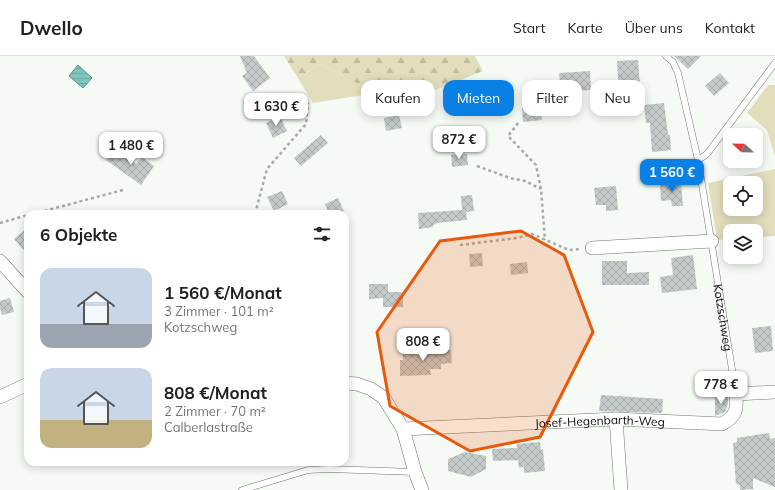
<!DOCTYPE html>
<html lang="de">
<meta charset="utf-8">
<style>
:root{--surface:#fff;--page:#f2f2f2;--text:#202124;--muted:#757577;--line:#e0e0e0;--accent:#0880e6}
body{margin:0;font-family:Mulish,sans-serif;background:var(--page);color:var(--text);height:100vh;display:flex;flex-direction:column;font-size:15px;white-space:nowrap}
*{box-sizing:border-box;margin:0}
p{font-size:13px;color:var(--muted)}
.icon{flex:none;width:22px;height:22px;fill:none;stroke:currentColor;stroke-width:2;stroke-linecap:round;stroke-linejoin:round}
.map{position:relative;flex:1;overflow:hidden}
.side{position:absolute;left:24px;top:154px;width:325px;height:256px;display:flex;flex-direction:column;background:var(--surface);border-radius:12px;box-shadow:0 2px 10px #0003}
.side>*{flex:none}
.guide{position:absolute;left:361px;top:24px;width:354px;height:36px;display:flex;gap:8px}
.needle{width:26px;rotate:292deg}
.fabs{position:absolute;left:723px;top:72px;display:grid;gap:8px}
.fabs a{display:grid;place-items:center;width:40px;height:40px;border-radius:8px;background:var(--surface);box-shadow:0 2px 10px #0003;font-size:20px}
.price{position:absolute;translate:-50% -34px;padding:0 9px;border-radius:8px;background:#fff;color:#222;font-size:13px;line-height:26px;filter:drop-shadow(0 1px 2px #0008)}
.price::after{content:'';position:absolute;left:50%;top:24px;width:12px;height:9px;margin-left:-6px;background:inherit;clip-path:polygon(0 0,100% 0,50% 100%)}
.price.active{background:var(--accent);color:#fff}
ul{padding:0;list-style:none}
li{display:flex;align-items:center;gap:12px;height:100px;padding:0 16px}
li span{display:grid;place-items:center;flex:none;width:112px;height:80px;border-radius:12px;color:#555}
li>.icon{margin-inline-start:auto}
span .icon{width:48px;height:48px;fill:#fffc;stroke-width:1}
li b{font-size:17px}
h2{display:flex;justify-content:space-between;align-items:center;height:48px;padding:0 16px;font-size:17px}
.tag{padding:0 14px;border-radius:12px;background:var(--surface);box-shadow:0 2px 10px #0003;font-size:14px;line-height:36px}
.tag.active{background:var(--accent);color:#fff}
header{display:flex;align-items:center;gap:24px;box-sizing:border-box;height:56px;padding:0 20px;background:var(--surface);border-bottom:1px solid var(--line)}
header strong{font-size:19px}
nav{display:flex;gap:22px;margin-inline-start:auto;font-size:14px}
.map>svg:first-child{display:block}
</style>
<header>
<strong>Dwello</strong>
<nav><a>Start</a><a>Karte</a><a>Über uns</a><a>Kontakt</a></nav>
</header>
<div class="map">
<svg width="775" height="434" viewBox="0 0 775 434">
<defs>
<pattern id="forest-firs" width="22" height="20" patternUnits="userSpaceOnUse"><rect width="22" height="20" fill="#e2ddbb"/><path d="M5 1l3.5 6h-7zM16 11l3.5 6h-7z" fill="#c1bc9f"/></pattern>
<pattern id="water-rules" width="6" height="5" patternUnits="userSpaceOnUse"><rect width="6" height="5" fill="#7ec5be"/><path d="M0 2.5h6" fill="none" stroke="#6ca8a2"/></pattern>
<pattern id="building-cross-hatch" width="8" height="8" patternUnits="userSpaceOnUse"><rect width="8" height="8" fill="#c3cac7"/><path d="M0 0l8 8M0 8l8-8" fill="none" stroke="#a6acaa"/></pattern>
</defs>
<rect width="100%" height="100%" fill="#f5faf5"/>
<path fill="#e2ddbb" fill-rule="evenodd" d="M320,8L375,37L313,47L298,22Z
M768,29H775V101L767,74L747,57Z
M775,113V180L756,181V175H730V183L717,184L708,127ZM730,127H756V153H730Z"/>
<path fill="url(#forest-firs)" d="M284,0H475L483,15L410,44L407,32L375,37L320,8L298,22Z"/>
<path fill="url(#water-rules)" stroke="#5c8e88" d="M78,9L92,22L83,32L69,20Z"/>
<path fill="url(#building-cross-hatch)" d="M240,0H254L270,22L253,35L242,20L247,17Z
M674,0H701L688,13Z
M638,4L640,29L622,30L621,24H618L617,5Z
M590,15L591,34L561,36L559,17Z
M720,17L729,27L714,40L705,30Z
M463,34L468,47L453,53L448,40Z
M664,47L668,79H670L671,94L652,96L650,67H646L644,49Z
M541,50L542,64L523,66L522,51Z
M399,59L402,72L386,75L384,62Z
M280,61L287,75L273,82L266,67Z
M321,79L328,87L301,110L294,102Z
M115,92L136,108L142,101L154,110L141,129L106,104Z
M467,98L468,109L452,111L451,99Z
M681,126L683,150H672L671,144L661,145L660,127Z
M616,130L618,154L606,155V149H596L594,132Z
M282,135L288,148L274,155L267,141Z
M472,139L474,155L466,156L467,164L436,167V168L433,169V171L419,173L418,157L462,154L461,140Z
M338,142L345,158H329L325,148Z
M28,171V199L14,183Z
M482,197L483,210L470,211L469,198Z
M693,199L697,233L662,237L660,221L673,219L671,202Z
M602,205H627V217L649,216V229H602Z
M527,206L528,217L511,219L510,208Z
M369,228H388V236H403V251H383V242L369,243Z
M10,242L14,256L2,259L0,252V245Z
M771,270L773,295L755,297L752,272Z
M451,294L452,307L441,308V313H430L431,319L400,320V304H403V295Z
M601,339L663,343L662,357L599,355Z
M715,341H728V348L725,356L715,360Z
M769,377L770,383L775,382V431L753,422V433L740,434V429L736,428L733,387L737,386V382Z
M540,386L541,394L543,393L545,415L524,417V411L519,412L518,404L493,405L492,393L517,392V388Z
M465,396L486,400V413L471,421L448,415V403Z"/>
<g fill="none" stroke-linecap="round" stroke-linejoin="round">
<g stroke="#717570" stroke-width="7">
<g id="lane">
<path id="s1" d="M666,0L673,6L678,17L698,104L736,338"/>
<path d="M698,104L707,98L775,7"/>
<path d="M242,434L308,414L329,413L415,416"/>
</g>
</g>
<g stroke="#717570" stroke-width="14">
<g id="street">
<path d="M592,192L712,185"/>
<path d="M0,205L28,236"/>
<path d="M345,327L357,328L371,333L384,342L403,373L415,416L422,434"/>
<path d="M0,341L28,328"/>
<path d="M616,363L621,434"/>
<path id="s2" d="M403,373L616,363L722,368C737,360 737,353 736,338L775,336"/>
</g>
</g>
<path stroke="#a6aaa6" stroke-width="2.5" stroke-dasharray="3 3" stroke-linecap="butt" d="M518,67L508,80L536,109L541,133L545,184
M477,110L510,122L525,125L541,133
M33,158L123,134
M255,158L267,113L306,68L308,47
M0,167L28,159
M460,189L517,182L532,178L569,194L580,193"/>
<use href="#lane" stroke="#fff" stroke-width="6"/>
<use href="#street" stroke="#fff" stroke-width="13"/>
</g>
<path fill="#e8590c" fill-opacity="0.2" stroke="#e8590c" stroke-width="3" stroke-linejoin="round" d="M521,175L564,199L593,276L540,381L470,395L390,350L377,276L440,185Z"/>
<g text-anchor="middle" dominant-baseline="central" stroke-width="3.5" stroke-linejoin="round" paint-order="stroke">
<g font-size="12" fill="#0b0d0b" stroke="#f5faf5">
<text stroke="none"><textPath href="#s1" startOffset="270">Kotzschweg</textPath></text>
<text stroke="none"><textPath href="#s2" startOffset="197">Josef-Hegenbarth-Weg</textPath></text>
</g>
</g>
</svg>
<div class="fabs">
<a><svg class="needle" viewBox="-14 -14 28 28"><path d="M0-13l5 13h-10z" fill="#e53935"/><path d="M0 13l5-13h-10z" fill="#757577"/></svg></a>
<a><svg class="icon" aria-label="locate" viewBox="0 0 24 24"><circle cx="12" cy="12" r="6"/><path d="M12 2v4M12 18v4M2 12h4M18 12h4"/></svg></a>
<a><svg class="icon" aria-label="layers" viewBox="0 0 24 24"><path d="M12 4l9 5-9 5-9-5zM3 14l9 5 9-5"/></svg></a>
</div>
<b class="price" style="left:276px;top:71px">1 630 €</b>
<b class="price" style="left:459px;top:104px">872 €</b>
<b class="price" style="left:131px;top:110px">1 480 €</b>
<b class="price active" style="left:672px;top:137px">1 560 €</b>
<b class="price" style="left:423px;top:306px">808 €</b>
<b class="price" style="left:721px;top:349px">778 €</b>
<div class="guide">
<a class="tag">Kaufen</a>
<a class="tag active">Mieten</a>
<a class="tag">Filter</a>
<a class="tag">Neu</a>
</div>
<section class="side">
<h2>6 Objekte<svg class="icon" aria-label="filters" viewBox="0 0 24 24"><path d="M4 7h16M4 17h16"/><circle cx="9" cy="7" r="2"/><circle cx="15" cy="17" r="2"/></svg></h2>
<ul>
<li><span style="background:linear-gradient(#c9d6e8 70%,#9aa5b1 0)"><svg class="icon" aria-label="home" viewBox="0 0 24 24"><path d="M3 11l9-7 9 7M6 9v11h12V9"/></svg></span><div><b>1 560 €/Monat</b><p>3 Zimmer · 101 m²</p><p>Kotzschweg</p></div></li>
<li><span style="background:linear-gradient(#c9d6e8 65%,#c2b280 0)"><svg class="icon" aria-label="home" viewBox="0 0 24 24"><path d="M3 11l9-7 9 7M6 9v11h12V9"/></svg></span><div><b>808 €/Monat</b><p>2 Zimmer · 70 m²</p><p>Calberlastraße</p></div></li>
</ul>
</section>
</div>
